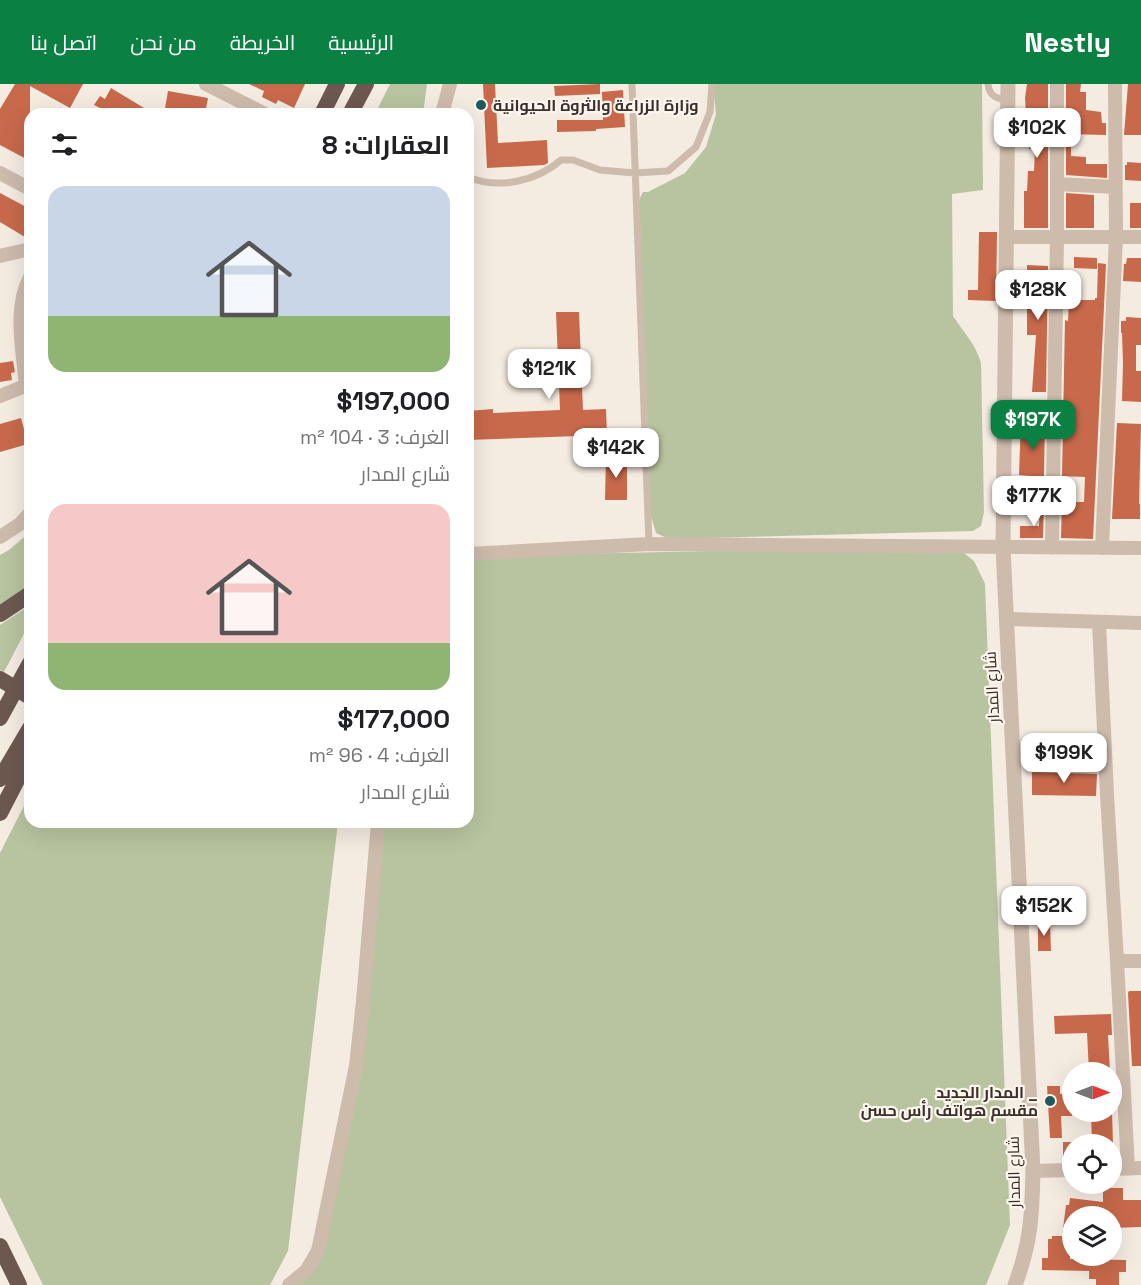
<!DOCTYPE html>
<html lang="ar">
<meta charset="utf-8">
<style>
:root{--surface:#fff;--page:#f2f2f2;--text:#202124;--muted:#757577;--accent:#0b8043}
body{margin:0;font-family:"Space Grotesk",Cairo,sans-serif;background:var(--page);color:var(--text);direction:rtl;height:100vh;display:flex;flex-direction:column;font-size:22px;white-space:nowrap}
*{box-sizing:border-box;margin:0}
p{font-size:20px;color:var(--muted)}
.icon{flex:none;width:33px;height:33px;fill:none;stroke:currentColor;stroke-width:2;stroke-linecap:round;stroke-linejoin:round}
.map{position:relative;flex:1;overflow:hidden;direction:ltr}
.side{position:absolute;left:24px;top:24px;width:450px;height:720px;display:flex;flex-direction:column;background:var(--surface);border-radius:18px;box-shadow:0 6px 24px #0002;direction:rtl}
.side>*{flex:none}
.needle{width:39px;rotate:90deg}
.fabs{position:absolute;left:1062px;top:978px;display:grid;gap:12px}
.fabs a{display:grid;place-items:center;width:60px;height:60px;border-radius:50%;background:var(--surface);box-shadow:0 6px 24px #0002;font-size:30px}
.price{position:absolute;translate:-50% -51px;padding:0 14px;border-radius:12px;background:#fff;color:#222;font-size:20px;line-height:39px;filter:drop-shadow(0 2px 3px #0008)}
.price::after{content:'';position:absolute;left:50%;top:36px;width:18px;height:14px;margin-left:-9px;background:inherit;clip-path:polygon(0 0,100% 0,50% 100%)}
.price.selected{background:var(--accent);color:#fff}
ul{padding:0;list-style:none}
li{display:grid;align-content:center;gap:12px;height:318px;padding:0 24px}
li span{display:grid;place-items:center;height:186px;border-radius:18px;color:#555}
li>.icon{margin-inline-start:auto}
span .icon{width:108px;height:108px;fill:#fffc;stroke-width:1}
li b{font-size:26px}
h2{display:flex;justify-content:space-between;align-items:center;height:72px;padding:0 24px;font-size:26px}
header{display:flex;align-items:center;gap:36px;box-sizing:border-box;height:84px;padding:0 30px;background:var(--accent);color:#fff}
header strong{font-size:28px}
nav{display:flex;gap:33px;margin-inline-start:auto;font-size:21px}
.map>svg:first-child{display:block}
</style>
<header>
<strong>Nestly</strong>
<nav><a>الرئيسية</a><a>الخريطة</a><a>من نحن</a><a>اتصل بنا</a></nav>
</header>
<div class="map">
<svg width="1141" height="1201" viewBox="0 0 1141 1201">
<rect width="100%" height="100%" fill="#f4ebe1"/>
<path fill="#b8c4a0" d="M390,0H427L423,30H375Z
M713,0H982L983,106L952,110L953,232C964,249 975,259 981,279L984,428L981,442L973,447L669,455L656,449L651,432L639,116L643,108H648L685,89L706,63L716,30Z
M30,448V505L0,525V471L9,466Z
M955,462L974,477L985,500L1010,1141L986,1201H289L318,1167L356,982L378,738H468V472Z
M30,521V538L4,588L0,586V541Z
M30,710V738H338L288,1167L270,1201H43L0,1113V769Z"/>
<path fill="#c8694b" d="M15,0H83L70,24L30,2V77L0,61V25Z
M249,0H305L294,24L278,16L276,20L262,13L264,7Z
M483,0H495L498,59L547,56L548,79L544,81L487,84Z
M600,0V10L555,12L554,2Z
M1027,0H1048V30H1044V50H1048V144H1024V107H1027L1028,87H1034L1035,65H1029V31H1026L1025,14Z
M1066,0H1081L1080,8H1086V26L1101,28L1102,39H1106V51L1066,50Z
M1128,0H1141V51H1124Z
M111,4L154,30H96L100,24L94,21L100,12L105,15Z
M623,6L625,43L596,45V47L557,48V36H603L602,8Z
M168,7L208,14L205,30H164Z
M1066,50H1071V72L1086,73V80H1107V94L1066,91Z
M1127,78L1141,79V97L1125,96V81H1127Z
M0,109L30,125V156L0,138Z
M1066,109L1094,111V144H1066Z
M1130,119H1141V144H1130Z
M979,148H997L996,217L968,216V206H978Z
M1074,173L1097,174V185L1074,184Z
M1127,174H1141V198L1123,197L1124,180H1126Z
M1098,179L1106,180L1093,455L1061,454L1062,418H1084L1085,393L1062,392L1065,236L1068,237L1069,216H1095V214H1097Z
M1027,181L1048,182L1046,308H1032L1036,251H1027Z
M556,228H579L583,326L606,325L607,351L468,356V327L493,325V329L560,326Z
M1126,233L1141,234V261H1136V287H1141V318L1122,317L1123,279L1122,249H1121V237H1126Z
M13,277L15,288L11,289L12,296L0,298V279Z
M21,334L28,360L0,368V340Z
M1021,334H1045L1044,392H1042V405H1029L1030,392L1019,391Z
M1117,339L1141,340L1139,420H1140V435H1112Z
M606,371H620V378H627V416H605Z
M1040,417H1044L1043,454H1020V442H1039Z
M1032,688L1097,690L1096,712L1032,711Z
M1038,838H1050L1051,867H1038Z
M1129,907H1141V982H1132L1128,909Z
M1111,930L1112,951H1108L1110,988H1089L1087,949L1055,950L1054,932Z
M1047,1002H1060V1010L1072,1009V1032H1061L1062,1054H1050Z
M1091,1028H1112L1113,1060H1092Z
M1063,1058H1072V1075H1063Z
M1103,1104H1123V1116H1141V1143L1112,1144V1132H1072L1070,1175L1126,1176V1188H1119V1201H1096V1195H1089V1187L1042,1186V1174H1048V1155H1052V1152H1065H1062L1066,1121H1069L1070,1114L1103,1118Z"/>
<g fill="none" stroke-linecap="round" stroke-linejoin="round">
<path stroke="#cdbbac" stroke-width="7" d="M632,0L649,460
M988,0C989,12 997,15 1008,16
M468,93C499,106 537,97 561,76H573L600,86L635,89L668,87L696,63L710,28L712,0"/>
<path stroke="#cdbbac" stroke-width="14" d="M206,0L265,30
M442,30L450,0
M0,89L30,105
M1057,100L1115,103
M1007,153H1141
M0,172L30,165
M26,302C23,266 13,226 30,193
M0,312L30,300
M1005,322L1055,323
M0,453L20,440L30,429
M1052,464L1057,153V0
M1102,464L1116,153L1115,0
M468,470L649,460L1141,464
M1006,535L1141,539
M1099,539L1107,711L1117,877
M1128,1084L1117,877H1141
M1112,1085L1141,1084
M1033,1087L1072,1086
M289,1201L306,1187L318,1167L356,982L363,917L378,738"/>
<path stroke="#cdbbac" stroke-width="15" d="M1008,0L1003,463L1033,1087C1032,1132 1031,1158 1015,1201"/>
<path stroke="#6c584f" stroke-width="16" d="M322,30L337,0
M350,30L366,0
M0,530L30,510
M0,595L30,613
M0,634L30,579
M0,695L30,644
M0,729L30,671
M0,1162L19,1201"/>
</g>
<g fill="#1f5a5e" stroke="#fbf5ee" stroke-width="2">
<circle cx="481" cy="21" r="6"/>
<circle cx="1050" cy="1017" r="6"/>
</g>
<g text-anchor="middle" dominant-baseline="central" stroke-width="4.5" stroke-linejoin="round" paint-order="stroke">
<g font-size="16" font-weight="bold" fill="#3b302b" stroke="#fbf5ee" text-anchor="start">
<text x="493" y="21">وزارة الزراعة والثروة الحيوانية</text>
<text x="1038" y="1008" text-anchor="end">المدار الجديد _<tspan x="1038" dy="18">مقسم هواتف رأس حسن</tspan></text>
</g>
<g font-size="16" fill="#3b302b" stroke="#fbf5ee">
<text transform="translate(992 603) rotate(-93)">شارع المدار</text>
<text transform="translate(1014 1088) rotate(-91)">شارع المدار</text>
</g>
</g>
</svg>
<div class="fabs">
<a><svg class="needle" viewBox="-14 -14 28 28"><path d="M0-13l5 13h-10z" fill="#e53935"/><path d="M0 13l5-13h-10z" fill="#757577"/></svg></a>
<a><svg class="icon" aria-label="locate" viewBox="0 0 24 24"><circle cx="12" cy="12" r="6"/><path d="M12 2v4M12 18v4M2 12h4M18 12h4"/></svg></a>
<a><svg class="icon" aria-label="layers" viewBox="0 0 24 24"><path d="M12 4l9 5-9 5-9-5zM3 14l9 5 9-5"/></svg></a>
</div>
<b class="price" style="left:1037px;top:75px">$102K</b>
<b class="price" style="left:1038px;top:237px">$128K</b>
<b class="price" style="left:549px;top:316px">$121K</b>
<b class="price selected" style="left:1033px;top:367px">$197K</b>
<b class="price" style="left:616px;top:395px">$142K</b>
<b class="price" style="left:1034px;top:443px">$177K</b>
<b class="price" style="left:1064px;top:700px">$199K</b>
<b class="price" style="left:1044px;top:853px">$152K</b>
<section class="side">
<h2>العقارات: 8<svg class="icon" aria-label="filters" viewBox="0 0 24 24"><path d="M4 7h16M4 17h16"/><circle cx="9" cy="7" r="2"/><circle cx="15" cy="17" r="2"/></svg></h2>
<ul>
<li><span style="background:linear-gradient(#c9d6e8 70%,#8fb573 0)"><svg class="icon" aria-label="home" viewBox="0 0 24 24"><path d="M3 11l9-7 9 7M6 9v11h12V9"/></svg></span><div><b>$197,000</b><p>الغرف: 3 · 104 m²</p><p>شارع المدار</p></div></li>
<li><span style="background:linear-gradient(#f6c9c9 75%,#8fb573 0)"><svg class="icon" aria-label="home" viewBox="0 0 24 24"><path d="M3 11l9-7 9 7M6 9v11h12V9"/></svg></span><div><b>$177,000</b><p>الغرف: 4 · 96 m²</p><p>شارع المدار</p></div></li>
</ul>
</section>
</div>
